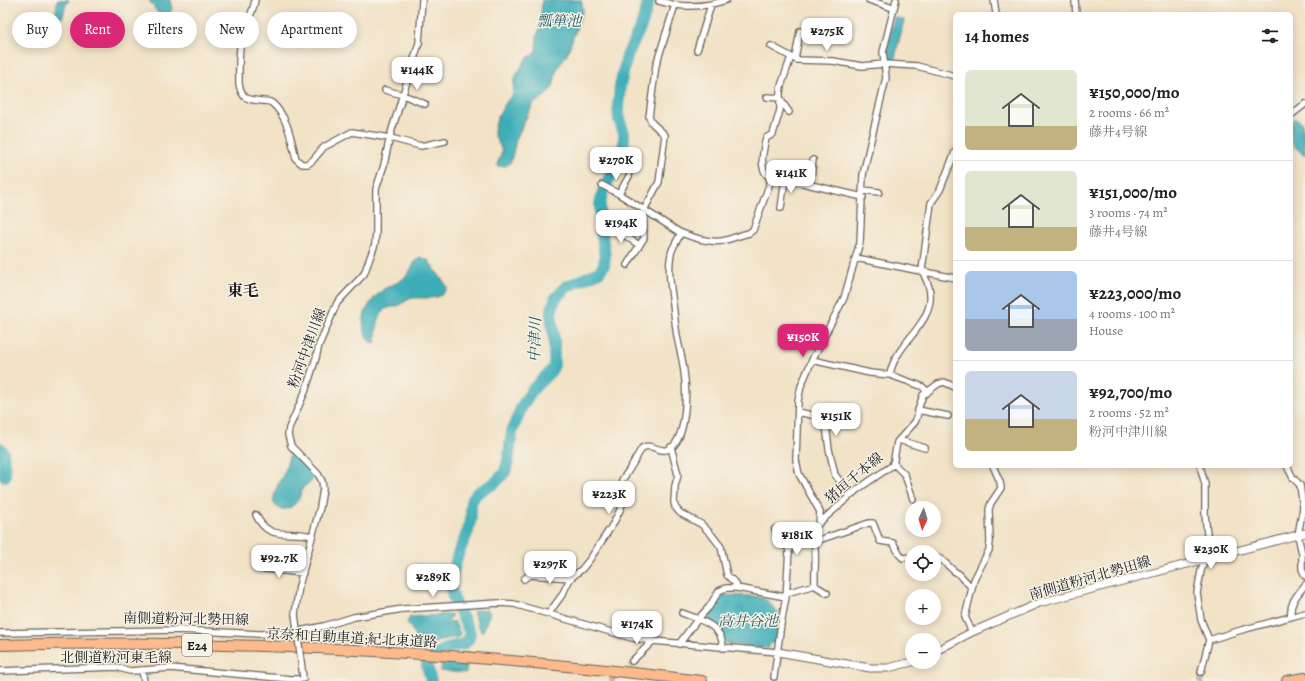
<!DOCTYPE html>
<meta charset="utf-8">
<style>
:root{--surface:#fff;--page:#f6f6f6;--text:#222;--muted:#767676;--line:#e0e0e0;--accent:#db2777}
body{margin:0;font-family:Alegreya,"Noto Serif JP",serif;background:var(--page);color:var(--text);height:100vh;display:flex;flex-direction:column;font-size:15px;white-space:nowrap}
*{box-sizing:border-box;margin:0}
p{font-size:13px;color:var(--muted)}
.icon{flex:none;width:22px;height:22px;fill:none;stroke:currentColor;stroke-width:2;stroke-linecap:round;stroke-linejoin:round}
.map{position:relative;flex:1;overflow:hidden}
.side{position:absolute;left:953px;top:12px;width:340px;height:456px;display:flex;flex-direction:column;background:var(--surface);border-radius:6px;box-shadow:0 2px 10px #0003}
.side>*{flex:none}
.top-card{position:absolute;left:12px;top:12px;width:380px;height:36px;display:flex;gap:8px}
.needle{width:26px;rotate:184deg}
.tools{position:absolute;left:905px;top:501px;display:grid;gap:8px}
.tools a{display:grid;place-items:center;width:36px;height:36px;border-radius:50%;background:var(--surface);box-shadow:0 2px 10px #0003;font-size:20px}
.price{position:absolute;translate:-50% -34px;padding:0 9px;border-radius:8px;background:#fff;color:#222;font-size:13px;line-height:26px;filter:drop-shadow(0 1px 2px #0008)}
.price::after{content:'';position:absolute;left:50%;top:24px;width:12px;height:9px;margin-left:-6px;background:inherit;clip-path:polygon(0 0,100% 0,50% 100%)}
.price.selected{background:var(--accent);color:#fff}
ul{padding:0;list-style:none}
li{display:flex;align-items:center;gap:12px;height:100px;padding:0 12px}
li+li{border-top:1px solid var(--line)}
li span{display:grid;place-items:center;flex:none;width:112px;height:80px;border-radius:6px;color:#555}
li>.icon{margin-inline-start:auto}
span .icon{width:48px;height:48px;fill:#fffc;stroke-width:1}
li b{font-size:17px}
h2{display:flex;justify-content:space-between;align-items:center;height:48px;padding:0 12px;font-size:17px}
.chip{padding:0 14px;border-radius:18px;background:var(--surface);box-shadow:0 2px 10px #0003;font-size:14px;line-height:36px}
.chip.selected{background:var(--accent);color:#fff}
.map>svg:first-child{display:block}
</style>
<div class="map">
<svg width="1305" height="681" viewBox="0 0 1305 681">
<rect width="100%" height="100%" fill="#f7f3e8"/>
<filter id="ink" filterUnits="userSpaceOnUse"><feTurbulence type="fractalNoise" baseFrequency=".025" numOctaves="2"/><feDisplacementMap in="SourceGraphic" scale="8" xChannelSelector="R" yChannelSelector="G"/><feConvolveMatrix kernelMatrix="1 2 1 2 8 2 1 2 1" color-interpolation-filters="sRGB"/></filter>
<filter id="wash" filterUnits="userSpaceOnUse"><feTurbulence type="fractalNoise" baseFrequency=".012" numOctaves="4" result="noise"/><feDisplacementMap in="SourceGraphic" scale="16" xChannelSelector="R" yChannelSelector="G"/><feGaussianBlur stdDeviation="0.9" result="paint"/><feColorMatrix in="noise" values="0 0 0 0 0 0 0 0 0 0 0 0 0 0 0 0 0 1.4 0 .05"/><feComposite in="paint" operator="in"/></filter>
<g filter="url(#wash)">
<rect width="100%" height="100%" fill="#f2e2c6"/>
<path fill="#3dadb8" stroke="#2c646a" d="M57,0H69C62,7 66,22 55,25L51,23V21L56,11Z
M149,0H170L172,9L166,19H162Z
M542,0H581L583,9L582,13L567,54L557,69L553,87L544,97L534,103L524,122L516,140L511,162C508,166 502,167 498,166L497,164L502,151C500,144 495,139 494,133C493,123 506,100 513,94L514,79L526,59L534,54L536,50L537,35L540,28Z
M894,17L904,20L894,62L888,59L886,50Z
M1294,119C1297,119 1298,119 1300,121C1305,127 1305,147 1305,155L1298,150L1291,142V122Z
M419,257L428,260L447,286C444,302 424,297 413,298C407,299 404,303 400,305C395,307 389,307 385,309C377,318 376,331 376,342L374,343C367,341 366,336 364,329C360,314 373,297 384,289C391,285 399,283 405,277C412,271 413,262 419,257Z
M292,452L311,470L315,475L311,482L303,487C302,489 302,491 301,493C298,505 284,516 274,504C272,493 280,481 285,471C287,465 288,459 290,453Z
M723,595L754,596L762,598L768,601L779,614L776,641L770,644L768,648L726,644L721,632L706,620Z
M475,610H488L490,613L483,631L481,632L473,612Z
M451,614L452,617L448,619L451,623L454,621L460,633L458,637L439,640L429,648L417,647L414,633L407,622L410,617Z
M468,652L466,673L440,671L442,664Z"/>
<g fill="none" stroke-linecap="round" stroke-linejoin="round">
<path stroke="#3dadb8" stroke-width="12" d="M0,448L3,452L5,476
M431,681L427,665V662C433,657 439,652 446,649C456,643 468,649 470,633L453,597L451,588V579L458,554L468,531L471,517V502L477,493L495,483L505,472L509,456L512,431L522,406L532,390L551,371L554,365V341L551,313L555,299L566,287L599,272L604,265L605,256L601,229L600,204L603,191L621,154L624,143V133L619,119L618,106L620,86L627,56L642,24L649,0"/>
</g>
</g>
<g filter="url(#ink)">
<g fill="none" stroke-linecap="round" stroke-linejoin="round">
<path stroke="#c7baa4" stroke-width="5.5" stroke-dasharray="5.5 3" stroke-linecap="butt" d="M608,681L632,661
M1199,681L1201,672"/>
<g stroke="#676158" stroke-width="8">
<path id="minor" d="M255,0C253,13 246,24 242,36C238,51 239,68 239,84C242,100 249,100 263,101C267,101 269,101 272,103C288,117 291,139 296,159L302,164H308L313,160L324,147L352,132L390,138L421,146L445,141
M869,0L893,8
M994,0L996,14
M1075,0L1076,14
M659,1L675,5
M771,46L797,60L833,61L862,66L884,64L917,66L955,76
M697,50L711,5
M795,59L800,31
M385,90L403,95L425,104
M767,97L780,98
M780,99L789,112
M1291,115L1305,104
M771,180C769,177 765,174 764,170C760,162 764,146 766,138L773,134L780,110V93L781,86L791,57
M810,184L813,160
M602,185L619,194L679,232C691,237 708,243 722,241C731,239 740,235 749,233L753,230L771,180L785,179L863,197
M863,190L879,192
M619,194L629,176
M781,208L785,179
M612,227L639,245
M856,258L955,278
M627,265L644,238L643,215L644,210L659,182L665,135L652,123L649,117L656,65L675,5C693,7 710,6 726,0
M812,360L870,373L890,375
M927,393L924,388L921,386L890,375C894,344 933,325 930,294C930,285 925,278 922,270L931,203L940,190L955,152
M918,410L948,416
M798,412L825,418L829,449L835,475L851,495
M899,440L925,448
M671,447L678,475L675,486L674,502L675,507L680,513L701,524L711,534L721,547L727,575L736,584L737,588
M893,463L905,475L913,499
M1200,466L1205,484V514L1207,534L1205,559L1201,571L1197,593L1201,620L1209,640L1201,672
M1287,466L1293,478L1300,485L1303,508L1298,535L1302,554V569L1305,576
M256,515C269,543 289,529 312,536
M819,523L858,489L893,465L897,442L915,422L917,417L919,407L923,395L938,384L944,382L955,387
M775,529L789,550
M801,539L816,541L869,523H873L880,541L893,543C897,548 898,555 903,558L912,557
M934,555L942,560L954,571L959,574L972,588
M256,568L303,573
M524,579L529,575L571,578
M814,585L827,593
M786,593L815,585C814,570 817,555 814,540
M549,613L562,595L570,579L582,569L590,559L613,524L621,508L624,495V491L622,484V480L629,470L642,448C652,442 660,455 671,448C687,436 687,390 684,372C683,360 679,348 677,336C675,323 674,310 672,297C670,282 668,268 671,254C672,248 677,241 680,235L679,232
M682,613C700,620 723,625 723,648
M295,614L299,586L320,507L323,489L322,481L318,474L291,446L288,435L289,428L305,392L316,358L319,345L337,303L364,274L375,244L376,231V189L384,165L390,136L419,43L422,0
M1291,617C1289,603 1297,595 1305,585
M972,632L965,617L974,580L989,550L990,542L989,509L991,503L1001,488L1000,482L993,466
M0,633L180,630L259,634L290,633L324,626L354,617L403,609L499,603L514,604L632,638L653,641L778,652
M1209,640L1238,631L1305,613
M679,644L697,620L709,607L719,591L726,588H737L786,597
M632,661L653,641
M142,670L144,681
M0,671L116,667L130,671L170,668L291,679H303
M774,677L781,624L786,597L789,550L790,547L814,530L819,523L820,512L799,474L796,460L798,401L801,386L812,360L844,298L860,242L863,175L870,144L886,78L883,52L896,0"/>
</g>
<g stroke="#676158" stroke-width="9">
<path id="tertiary" d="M778,652L870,668H888L912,662
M934,652L972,632L1039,603L1305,533"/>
</g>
<g stroke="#676158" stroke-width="12">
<path id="motorway" d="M0,645C234,639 470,652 702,681
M1287,681L1305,678"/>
</g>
<use href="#minor" stroke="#fff" stroke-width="5.5"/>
<use href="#tertiary" stroke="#fff" stroke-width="7"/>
<use href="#motorway" stroke="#fcba8d" stroke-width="10"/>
<g stroke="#676158" stroke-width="8" stroke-linecap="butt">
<path id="minor-bridge" d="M295,614L303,677"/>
</g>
<use href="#minor-bridge" stroke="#fff" stroke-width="5.5"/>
</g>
</g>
<g text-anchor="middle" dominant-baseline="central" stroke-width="3" stroke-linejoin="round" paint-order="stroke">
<rect fill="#f7f3e8" stroke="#5e5c59" stroke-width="1" x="182" y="634" width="30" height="22" rx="3"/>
<g font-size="13" font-weight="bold" fill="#1c1c1c">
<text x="197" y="645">E24</text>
</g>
<g font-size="14" fill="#1c1c1c" stroke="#f7f3e8">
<text transform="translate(307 348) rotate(-70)">粉河中津川線</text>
<text transform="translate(854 478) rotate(-40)">猪垣千本線</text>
<text transform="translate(1090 578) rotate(-16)">南側道粉河北勢田線</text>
<text transform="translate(186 619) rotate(1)">南側道粉河北勢田線</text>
<text transform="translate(352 638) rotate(3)">京奈和自動車道;紀北東道路</text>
<text x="116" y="657">北側道粉河東毛線</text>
</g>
<g font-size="15" font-style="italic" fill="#2b5d62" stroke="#f7f3e8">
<text x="559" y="21">瓢箪池</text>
<text transform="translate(535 340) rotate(-89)">中津川</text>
<text x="748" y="621">高井谷池</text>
</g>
<g font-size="16" font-weight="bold" fill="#1c1c1c" stroke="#f7f3e8">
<text x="243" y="291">東毛</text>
</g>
</g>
</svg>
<div class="tools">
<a><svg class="needle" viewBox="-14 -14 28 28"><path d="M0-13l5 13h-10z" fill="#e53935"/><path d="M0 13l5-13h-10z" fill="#767676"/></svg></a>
<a><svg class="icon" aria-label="locate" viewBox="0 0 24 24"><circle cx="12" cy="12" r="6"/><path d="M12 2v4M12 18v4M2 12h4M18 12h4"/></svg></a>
<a>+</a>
<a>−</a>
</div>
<b class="price" style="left:827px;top:52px">¥275K</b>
<b class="price" style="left:417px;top:91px">¥144K</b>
<b class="price" style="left:616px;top:181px">¥270K</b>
<b class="price" style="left:791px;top:194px">¥141K</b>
<b class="price" style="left:621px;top:244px">¥194K</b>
<b class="price selected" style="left:803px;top:358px">¥150K</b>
<b class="price" style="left:836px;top:437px">¥151K</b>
<b class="price" style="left:609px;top:515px">¥223K</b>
<b class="price" style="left:797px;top:556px">¥181K</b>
<b class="price" style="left:1211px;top:570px">¥230K</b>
<b class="price" style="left:279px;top:579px">¥92.7K</b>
<b class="price" style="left:550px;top:585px">¥297K</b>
<b class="price" style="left:433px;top:598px">¥289K</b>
<b class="price" style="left:637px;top:645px">¥174K</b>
<div class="top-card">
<a class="chip">Buy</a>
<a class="chip selected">Rent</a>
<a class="chip">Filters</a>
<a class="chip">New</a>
<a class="chip">Apartment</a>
</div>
<section class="side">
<h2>14 homes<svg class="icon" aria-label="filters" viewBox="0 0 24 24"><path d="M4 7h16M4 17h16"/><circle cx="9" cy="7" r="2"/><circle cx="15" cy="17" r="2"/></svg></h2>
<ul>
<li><span style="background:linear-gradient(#dfe7d0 70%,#c2b280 0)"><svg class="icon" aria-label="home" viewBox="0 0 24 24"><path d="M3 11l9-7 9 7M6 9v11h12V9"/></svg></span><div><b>¥150,000/mo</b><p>2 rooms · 66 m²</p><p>藤井4号線</p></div></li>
<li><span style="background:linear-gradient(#dfe7d0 70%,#c2b280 0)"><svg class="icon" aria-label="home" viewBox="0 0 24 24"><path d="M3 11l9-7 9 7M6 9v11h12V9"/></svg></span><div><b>¥151,000/mo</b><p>3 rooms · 74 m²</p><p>藤井4号線</p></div></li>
<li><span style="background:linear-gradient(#a9c7e8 60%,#9aa5b1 0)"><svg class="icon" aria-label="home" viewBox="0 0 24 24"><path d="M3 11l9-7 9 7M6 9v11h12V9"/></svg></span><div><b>¥223,000/mo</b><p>4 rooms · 100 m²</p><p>House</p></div></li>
<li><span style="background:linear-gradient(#c9d6e8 60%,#c2b280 0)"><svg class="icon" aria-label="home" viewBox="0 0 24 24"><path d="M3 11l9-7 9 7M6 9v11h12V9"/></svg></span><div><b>¥92,700/mo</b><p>2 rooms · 52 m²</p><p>粉河中津川線</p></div></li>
</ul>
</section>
</div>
